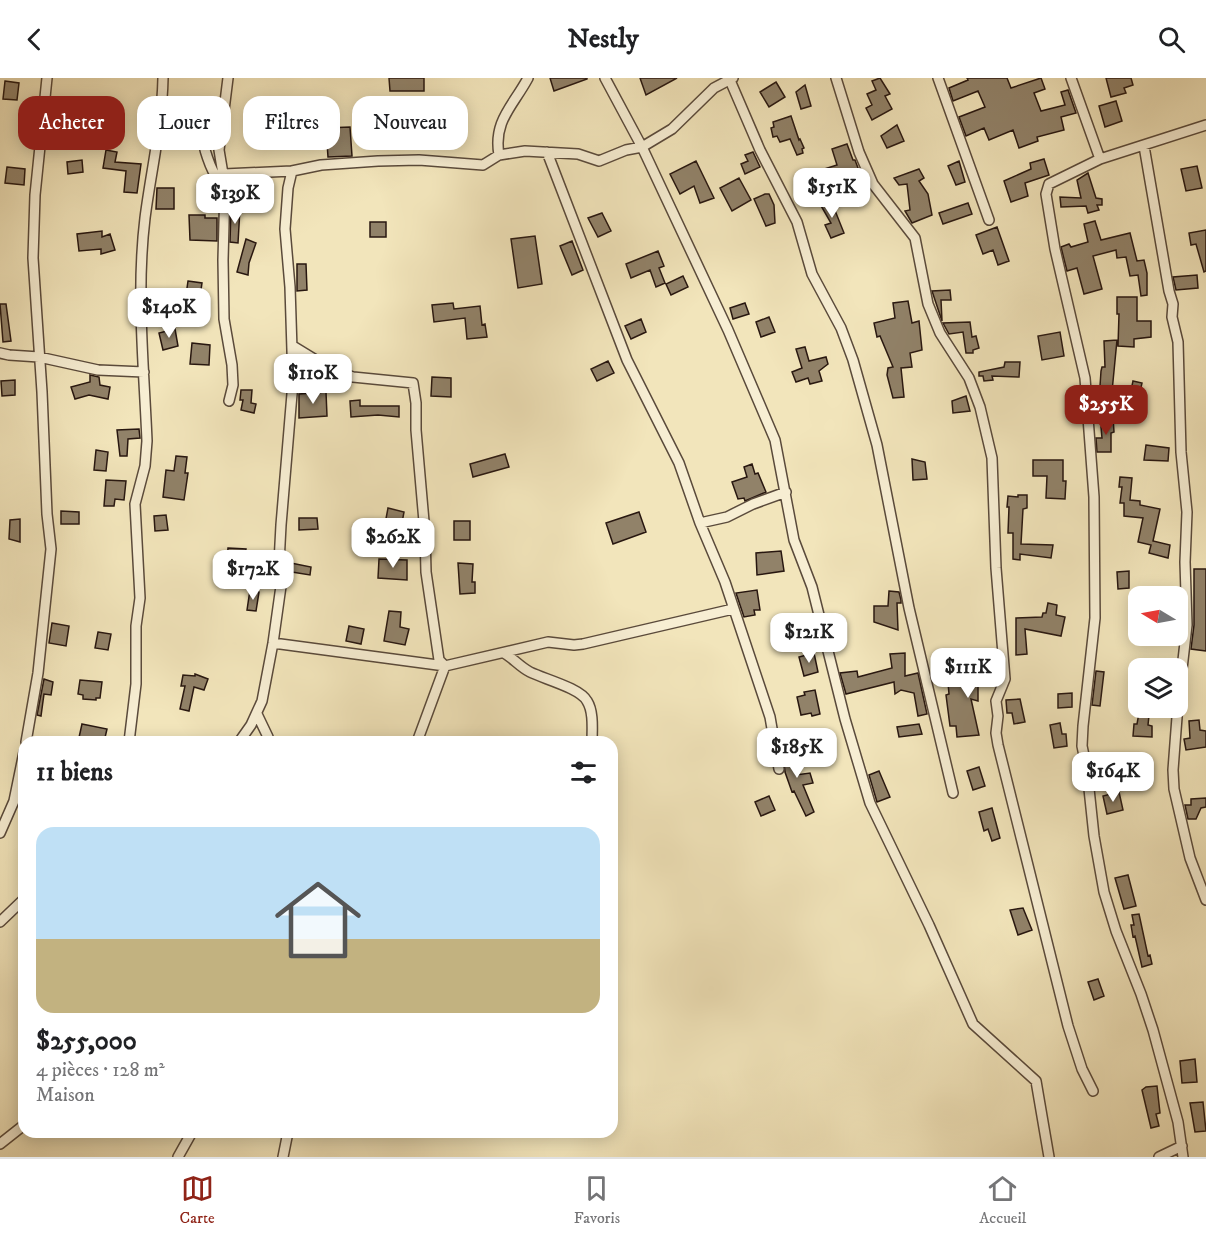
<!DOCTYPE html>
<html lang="fr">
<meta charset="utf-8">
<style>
:root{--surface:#fff;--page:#f2f2f2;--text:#202124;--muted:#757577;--line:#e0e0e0;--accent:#8f2418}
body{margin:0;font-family:"IM FELL DW Pica",serif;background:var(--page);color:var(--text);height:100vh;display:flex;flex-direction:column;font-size:22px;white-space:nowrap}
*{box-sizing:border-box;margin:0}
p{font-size:20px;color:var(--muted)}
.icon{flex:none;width:33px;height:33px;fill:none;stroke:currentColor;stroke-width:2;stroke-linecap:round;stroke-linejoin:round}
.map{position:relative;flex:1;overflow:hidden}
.panel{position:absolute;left:18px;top:658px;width:600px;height:402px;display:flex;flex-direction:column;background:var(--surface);border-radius:18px;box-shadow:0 3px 15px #0003}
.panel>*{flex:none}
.guide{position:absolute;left:18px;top:18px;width:600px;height:54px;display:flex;gap:12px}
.needle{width:39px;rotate:280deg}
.buttons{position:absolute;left:1128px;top:508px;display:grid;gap:12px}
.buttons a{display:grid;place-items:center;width:60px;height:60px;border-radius:12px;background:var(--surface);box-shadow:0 3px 15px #0003;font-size:30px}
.price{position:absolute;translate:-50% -51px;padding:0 14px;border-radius:12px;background:#fff;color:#222;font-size:20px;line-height:39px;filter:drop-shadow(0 2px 3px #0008)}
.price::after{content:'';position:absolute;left:50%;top:36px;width:18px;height:14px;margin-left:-9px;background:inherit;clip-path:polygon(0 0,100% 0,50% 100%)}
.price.active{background:var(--accent);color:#fff}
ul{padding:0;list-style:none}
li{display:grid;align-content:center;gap:12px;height:318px;padding:0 18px}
li span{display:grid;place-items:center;height:186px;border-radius:18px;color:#555}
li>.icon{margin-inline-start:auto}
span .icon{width:108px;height:108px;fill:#fffc;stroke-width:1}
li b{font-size:26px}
h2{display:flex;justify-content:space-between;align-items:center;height:72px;padding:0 18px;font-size:26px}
.chip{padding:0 21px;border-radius:18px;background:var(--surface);box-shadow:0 3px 15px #0003;font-size:21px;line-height:54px}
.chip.active{background:var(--accent);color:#fff}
header{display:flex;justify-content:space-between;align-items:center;height:78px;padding:0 18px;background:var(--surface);font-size:27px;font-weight:700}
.tabs{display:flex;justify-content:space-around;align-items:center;height:84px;border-top:2px solid var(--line);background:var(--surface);font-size:16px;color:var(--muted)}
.tabs a{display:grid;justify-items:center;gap:3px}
.tabs .active{color:var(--accent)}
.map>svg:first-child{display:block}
</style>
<header><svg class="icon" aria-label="back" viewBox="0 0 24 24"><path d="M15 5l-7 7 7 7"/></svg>Nestly<svg class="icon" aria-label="search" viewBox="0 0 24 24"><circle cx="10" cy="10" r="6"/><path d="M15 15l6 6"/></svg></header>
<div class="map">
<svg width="1206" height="1079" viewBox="0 0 1206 1079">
<rect width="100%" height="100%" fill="#f2e5bb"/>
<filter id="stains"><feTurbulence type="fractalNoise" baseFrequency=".00333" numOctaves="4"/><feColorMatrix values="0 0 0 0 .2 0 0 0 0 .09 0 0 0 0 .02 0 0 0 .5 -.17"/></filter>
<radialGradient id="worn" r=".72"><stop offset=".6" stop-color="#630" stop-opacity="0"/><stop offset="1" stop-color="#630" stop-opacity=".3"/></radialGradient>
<path fill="#918269" stroke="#281710" stroke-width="1.5" d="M389,0H424V13H390Z
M550,0H587V1L554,13Z
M640,0H677L646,17Z
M880,0L890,16L885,18L892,31L872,42L866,30L872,27L867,16L876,12L872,3Z
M967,0H1007L1011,10L1041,0L1045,11L1034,15L1041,33L1065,27L1061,14L1068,12L1076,35L1061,39L1064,52L1037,59L1038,63L1019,70L1013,52L989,62L984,50L966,58L959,39L985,29L978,13L953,23L949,10L968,2Z
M1106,0H1131L1133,7L1124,10L1126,15L1111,19Z
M5,3L19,5L17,22L3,21Z
M776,4L785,19L769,29L760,14Z
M805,7L811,28L801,31L796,14Z
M1116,23L1122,43L1105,49L1099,28Z
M791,38L799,62L800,61L804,70L802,71L803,75L797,77L790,61L780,64L777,58L773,59L771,50L774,49L773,44Z
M897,47L904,63L887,70L881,58Z
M350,49L352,78L328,79L326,50Z
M847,66L853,82H855L861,98L848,102L845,94L821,102L818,93L837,87L832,71Z
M106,72L117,74L115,84L141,86L137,115L124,114L126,93L103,90Z
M753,74L760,89L745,96L741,86L748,83L745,77Z
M1044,81L1049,97L1025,105L1028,118L1011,124L1004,103L1031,91L1030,85Z
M82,82L83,94L68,96L67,84Z
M696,83L714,120L700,125L694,108L680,116L670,96Z
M959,83L965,104L956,107L948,88Z
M1197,88L1202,110L1186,113L1181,91Z
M7,89L25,91L24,107L5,105Z
M919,91L924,100L919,103L928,116L932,137L912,145L905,133L910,132L907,106L899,107L894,100Z
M1088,95L1096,120L1102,121V127H1097L1099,132L1088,135L1086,128L1061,129L1060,119L1081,120L1077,102Z
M739,100L751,122L732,133L720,110Z
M157,110H174V131H156Z
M765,116H769L774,127L775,145L766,148L754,121Z
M830,120L844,155L831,160L825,147L831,145L820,126Z
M968,125L972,136L943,146L939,135Z
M240,130L238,165L230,164L231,131Z
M602,135L611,153L598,159L588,140Z
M189,137H205V140H217V163L190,162Z
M1095,143L1101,162L1130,155L1137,183L1144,182L1147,195V217L1141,218L1138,197L1130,198L1126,179L1117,180L1116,172L1093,178L1102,211L1084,216L1077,190L1067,193L1061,169L1069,166L1071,169L1088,164L1084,146Z
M370,144H386V159H370Z
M997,149L1009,183L998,187L993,172L983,176L976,157Z
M1206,152V193L1204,194L1196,166L1191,167L1189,155Z
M102,153V159L110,156L115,172L101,176V171L79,173L77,156Z
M535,158L542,206L518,210L511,161Z
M246,161L256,165L249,185L248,197L237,194Z
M572,163L583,192L572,197L560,168Z
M658,173L664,188L659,190L665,205L656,209L650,192L631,200L626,186Z
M297,186H306L307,212L297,213Z
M1197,197L1198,210L1176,212L1173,199Z
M683,198L688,209L671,217L666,206Z
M188,203L202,205L199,226L185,224Z
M950,212L951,222H941L942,243L932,213Z
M1117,219H1137V243H1151V259L1134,261V269L1118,268L1119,236H1117Z
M908,223L912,245L919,243L922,272L910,275L912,289L901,290L904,319L893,320L887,297L888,290L893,289L880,258L877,259L874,245L895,240L893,225Z
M453,225L454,231L480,228L482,247L485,246L487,259L467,261L465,240L434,244L432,227Z
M745,225L749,236L733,241L730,230Z
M0,226H6L11,263L3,264Z
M769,239L775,254L761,259L756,244Z
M641,241L646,254L631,261L625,248Z
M970,244L972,259L976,258L979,270L973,272V275H966L963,254L949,256L943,245Z
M175,251L178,268L163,272L159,255Z
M1060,254L1064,278L1042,282L1038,258Z
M1117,262L1111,324L1099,323L1101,293L1102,289H1105L1104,263Z
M192,265L210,267L209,287L190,286Z
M805,269L809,283L826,279L828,286L819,293L822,303L810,306L808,300L796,304L792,294L802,290L796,271Z
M608,283L614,295L597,303L591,291Z
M1005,284H1020L1019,299L992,298L993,302L984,303L983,298H979V294L1004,289Z
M90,297L99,299L100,307L110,309L108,321L89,317L75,321L71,309L90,304Z
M432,299L451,300V319L431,318Z
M15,302V317L2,318L1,303Z
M1133,303L1142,305L1133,343L1125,341Z
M241,312H252L251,325L256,326L254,335L241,332L243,322H240Z
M326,314L327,338L299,340V316Z
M966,318L970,333L953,335L952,323Z
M360,322V328H399V339L378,337L351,339L350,323Z
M1113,339L1114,354L1111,355V374H1097L1096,360H1102L1101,349H1104V340Z
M139,351L140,360L128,361L127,378H120L117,352Z
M1146,367L1169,370L1168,383L1144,382Z
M96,372L108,374L106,393L94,392Z
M505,376L509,389L473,399L470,386Z
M176,378L187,379L185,395H188L184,422L163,419L166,392L174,393Z
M912,381L925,384L927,401L913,402Z
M1033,382H1063V403H1066L1065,421L1046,420L1047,398H1033Z
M752,386L755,396L758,395L766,414L745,423L744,420L738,421L732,404L747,399L744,389Z
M1120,399L1132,400L1130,422L1140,423V427L1160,431L1153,463L1170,467L1168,480L1149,475L1151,467L1138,464L1143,440L1124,438V425H1120L1122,409H1119Z
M106,402L126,403L124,422L115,421L114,428H104Z
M1018,417H1027V430L1023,431L1021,466L1053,467L1051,480L1020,476V482L1013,481V455H1008L1009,429H1007L1008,418L1018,419Z
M388,430L404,434L401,450L385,446Z
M61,433L79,434V446H61Z
M639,434L646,454L613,466L606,445Z
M166,437L168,452L155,453L154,438Z
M299,440H317L318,451L299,452Z
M20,441V464L9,461L10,442Z
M454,443H470V462H454Z
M228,470L246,471L244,485L227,483Z
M781,473L784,493L757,497L756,475Z
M379,481L407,482V502L378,500Z
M286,484L311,489L310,497L286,493Z
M458,485L473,486L472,504H475V515L460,516Z
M1194,491H1206V573L1191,571L1194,547Z
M1129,493V510L1118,511L1117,494Z
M250,512L259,514L256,533L247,532Z
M757,512L760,532H754L755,537L744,539L736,515Z
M889,513L899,514L901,522V525H897L898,552L874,544V528H888Z
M1048,525L1057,527L1056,537L1065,539L1061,558L1025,551L1027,576L1016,577V540L1042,539L1043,535H1046Z
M389,533L401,534L400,549L409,551L405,567L384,563Z
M52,545L69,548L66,568L49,565Z
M349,548L364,551L361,566L346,563Z
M98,554L111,556L108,572L95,570Z
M814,575L818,594L804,598L799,579Z
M905,575V598L918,595L927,636L918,638L914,615L901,612L895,616L894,604L846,616L840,595L857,593L858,599L892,590L890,576Z
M995,579V602L978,603V623L971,621L979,657L957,659L956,648H950L946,617L949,616L948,605L955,604L967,608L966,591L984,590L983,580Z
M1096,593L1104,594L1100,628L1092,627Z
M195,596L208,601L204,612L194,609L189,633L180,631L185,608H181L183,597L195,598Z
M44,601L53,604L51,617L44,616L41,638L37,637Z
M80,602L102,604L100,620H96V622L83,621V617L78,616Z
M815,612L820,636L812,638L811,635L801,637L797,619L805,617L804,614Z
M1072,615V629L1058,630V616Z
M1020,621L1025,644L1014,646L1012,635H1007L1006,622Z
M1139,635L1149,637L1148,647L1152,648V659L1133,658L1134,646H1137Z
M1199,642L1200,652L1206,653V669L1186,672L1184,661L1190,660L1189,643Z
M1060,645L1062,656H1066L1067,668L1054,670L1050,647Z
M82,646L107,651L104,664H78Z
M919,646L922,656L899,659L897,649Z
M792,665L796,697L810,695L813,705L803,707L814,734L806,738L794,713L792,714L785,694L782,667Z
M979,689L985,708L973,712L967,693Z
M879,693L890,719L877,724L869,697Z
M1119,714L1123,732L1107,736L1103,718Z
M769,718L775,732L761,738L755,724Z
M1206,720V729L1201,730L1196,741H1188L1185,727H1191V721Z
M992,730L1000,760L992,763L988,751L984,753L979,734Z
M1128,797L1136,828L1124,831L1115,800Z
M1023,830L1032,852L1018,857L1010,832Z
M1139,836L1148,878L1150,877L1152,886L1142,889L1135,858L1133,859L1131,847H1134L1132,837Z
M1098,901L1104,918L1094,922L1088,904Z
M1195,981L1197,1004L1182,1005L1180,983Z
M1157,1008L1160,1035L1156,1036L1159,1048L1151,1050L1142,1012L1146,1009Z
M1203,1024L1206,1053L1195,1054L1190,1025Z"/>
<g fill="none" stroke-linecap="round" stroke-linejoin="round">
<g stroke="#5a4a3b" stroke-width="12">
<path id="street" d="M228,0L219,72L225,108L223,182L224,241L232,287L233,307L229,323
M605,0L642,69L728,252L775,362L794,462L812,509L845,641L870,725L929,847L973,946L1036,1003L1049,1079
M729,0L760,72L797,144L812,196L841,250L853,282L877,367L909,530L953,715
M836,0L859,74L873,106L915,160L928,226L940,255L969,300L980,329L992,380L996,490L1005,601L996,623L998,638L996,655L998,667L1068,948L1082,991L1093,1013
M938,0L989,142
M1071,0L1100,81
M203,57C202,67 211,93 218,101L224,96L292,93
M1144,68L1169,213L1173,226L1172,239L1178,264L1181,374L1187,434L1185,484L1187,547L1178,626L1173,692L1174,711L1190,780L1206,822
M547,74L627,282L679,385L700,445L725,504L770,639L779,691
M499,77C493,43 513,28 528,0
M293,268L329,290L353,299L413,305L416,325V352L425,455L426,494L439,582L445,588
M0,275L9,277L39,279L98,292L144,294
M700,445L727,439L753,426L786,414
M273,565L445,588L548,564L574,567L583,566L733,531
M504,575C513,580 520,589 530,594C544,601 580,610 587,623C594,634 592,652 592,664
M257,636L268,659L266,664
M26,664L38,595L51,471L47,436L42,314L33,180L35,117L47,0
M129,664L136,606V548L140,520L135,426L145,388L147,363C144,289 136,214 145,140C151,93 162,48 163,0
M239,664L251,647L262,623L273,565L281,508L279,485L281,447L293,304L290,209L285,151L288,110L292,93L321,87L378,83L419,82L483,87L499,77L525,73L578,76L599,83L626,72L642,69L672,51L714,10L733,0
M417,664L445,588
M0,755L14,723L24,674
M0,844L24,821
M0,1066L24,1047
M178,1079L192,1054
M283,1079L288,1054
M1159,1079L1182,1068
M1183,1079L1178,1044L1153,952L1141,916L1116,853L1104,814L1094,758L1087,692L1082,668L1083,648L1095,540L1094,419L1085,300L1055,171L1046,116L1049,106L1100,81L1206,47"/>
</g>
<use href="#street" stroke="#f7eed3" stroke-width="9"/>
</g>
<rect width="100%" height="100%" filter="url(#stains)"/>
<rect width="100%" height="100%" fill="url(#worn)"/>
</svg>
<div class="buttons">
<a><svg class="needle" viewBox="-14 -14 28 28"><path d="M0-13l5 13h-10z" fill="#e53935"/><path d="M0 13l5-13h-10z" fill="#757577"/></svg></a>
<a><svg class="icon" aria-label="layers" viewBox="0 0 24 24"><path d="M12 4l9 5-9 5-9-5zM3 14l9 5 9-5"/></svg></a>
</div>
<b class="price" style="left:832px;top:141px">$151K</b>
<b class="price" style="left:235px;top:147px">$139K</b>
<b class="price" style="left:169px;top:261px">$140K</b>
<b class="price" style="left:313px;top:327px">$110K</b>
<b class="price active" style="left:1106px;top:358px">$255K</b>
<b class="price" style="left:393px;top:491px">$262K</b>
<b class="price" style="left:253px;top:523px">$172K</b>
<b class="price" style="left:809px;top:586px">$121K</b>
<b class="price" style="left:968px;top:621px">$111K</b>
<b class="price" style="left:797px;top:701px">$185K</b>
<b class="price" style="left:1113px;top:725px">$164K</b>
<div class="guide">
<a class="chip active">Acheter</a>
<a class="chip">Louer</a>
<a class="chip">Filtres</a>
<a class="chip">Nouveau</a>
</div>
<section class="panel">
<h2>11 biens<svg class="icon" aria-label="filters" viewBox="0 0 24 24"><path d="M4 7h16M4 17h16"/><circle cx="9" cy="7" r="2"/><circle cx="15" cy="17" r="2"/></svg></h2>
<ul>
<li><span style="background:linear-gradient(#bfe0f5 60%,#c2b280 0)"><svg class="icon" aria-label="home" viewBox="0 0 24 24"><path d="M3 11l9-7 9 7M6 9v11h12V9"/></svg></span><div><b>$255,000</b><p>4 pièces · 128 m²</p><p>Maison</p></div></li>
</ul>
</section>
</div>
<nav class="tabs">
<a class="active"><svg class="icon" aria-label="map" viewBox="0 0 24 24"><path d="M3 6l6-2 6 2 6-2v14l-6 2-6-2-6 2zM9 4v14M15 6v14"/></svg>Carte</a>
<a><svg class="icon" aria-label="saved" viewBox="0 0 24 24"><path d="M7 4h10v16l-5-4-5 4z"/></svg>Favoris</a>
<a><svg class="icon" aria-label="home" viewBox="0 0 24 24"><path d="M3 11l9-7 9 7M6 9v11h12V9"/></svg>Accueil</a>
</nav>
